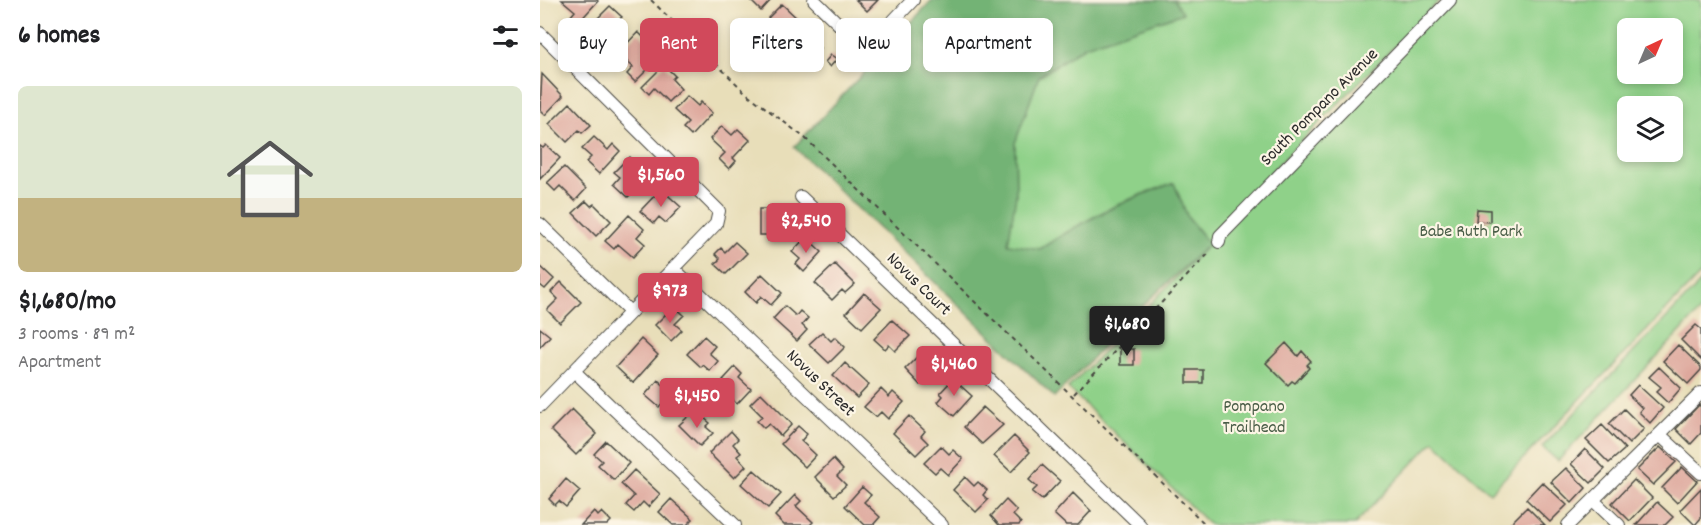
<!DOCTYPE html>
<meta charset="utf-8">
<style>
:root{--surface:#fff;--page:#f6f6f6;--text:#202124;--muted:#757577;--accent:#d1495b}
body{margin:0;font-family:Dekko,sans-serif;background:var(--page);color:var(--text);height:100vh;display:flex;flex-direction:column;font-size:22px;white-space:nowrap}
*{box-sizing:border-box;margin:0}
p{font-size:20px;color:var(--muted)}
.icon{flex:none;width:33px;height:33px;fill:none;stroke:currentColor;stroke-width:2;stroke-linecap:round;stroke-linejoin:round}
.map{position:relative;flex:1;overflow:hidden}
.panel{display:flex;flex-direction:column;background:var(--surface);width:540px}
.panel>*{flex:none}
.banner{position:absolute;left:18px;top:18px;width:570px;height:54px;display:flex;gap:12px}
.needle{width:39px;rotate:44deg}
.fabs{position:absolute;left:1077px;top:18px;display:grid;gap:12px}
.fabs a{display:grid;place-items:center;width:66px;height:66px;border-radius:9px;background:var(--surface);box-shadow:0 3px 9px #0003;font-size:30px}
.price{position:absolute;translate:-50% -51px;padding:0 14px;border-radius:6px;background:var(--accent);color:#fff;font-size:20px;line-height:39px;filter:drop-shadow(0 2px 3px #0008)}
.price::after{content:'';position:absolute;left:50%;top:36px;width:18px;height:14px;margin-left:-9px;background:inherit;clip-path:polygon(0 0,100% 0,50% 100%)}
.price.current{background:#222;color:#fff}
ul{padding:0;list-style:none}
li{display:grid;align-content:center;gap:12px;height:318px;padding:0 18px}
li span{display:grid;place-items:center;height:186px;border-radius:9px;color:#555}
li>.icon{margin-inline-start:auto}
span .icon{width:108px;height:108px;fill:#fffc;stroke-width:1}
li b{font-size:26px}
h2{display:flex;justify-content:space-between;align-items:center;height:72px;padding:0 18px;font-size:26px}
.chip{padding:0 21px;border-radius:9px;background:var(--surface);box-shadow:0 3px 9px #0003;font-size:21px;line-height:54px}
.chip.current{background:var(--accent);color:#fff}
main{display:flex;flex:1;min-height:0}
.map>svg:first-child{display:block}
</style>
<main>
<section class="panel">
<h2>6 homes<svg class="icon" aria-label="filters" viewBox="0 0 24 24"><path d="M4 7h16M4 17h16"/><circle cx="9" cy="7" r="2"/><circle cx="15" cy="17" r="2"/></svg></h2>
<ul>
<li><span style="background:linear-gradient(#dfe7d0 60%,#c2b280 0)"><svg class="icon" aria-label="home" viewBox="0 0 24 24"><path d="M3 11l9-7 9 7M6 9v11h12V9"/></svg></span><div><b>$1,680/mo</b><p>3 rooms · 89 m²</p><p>Apartment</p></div></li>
</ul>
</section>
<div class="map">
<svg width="1161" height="525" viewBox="0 0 1161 525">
<rect width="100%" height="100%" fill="#fcf5e5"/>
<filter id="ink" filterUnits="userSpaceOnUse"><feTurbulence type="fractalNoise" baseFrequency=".0167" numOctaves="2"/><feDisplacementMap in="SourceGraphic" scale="12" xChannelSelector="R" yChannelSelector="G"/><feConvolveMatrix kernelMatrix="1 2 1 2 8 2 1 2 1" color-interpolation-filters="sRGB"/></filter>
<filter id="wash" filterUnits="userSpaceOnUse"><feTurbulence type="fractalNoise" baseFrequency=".008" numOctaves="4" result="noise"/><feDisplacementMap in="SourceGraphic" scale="24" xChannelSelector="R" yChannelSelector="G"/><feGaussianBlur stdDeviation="1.35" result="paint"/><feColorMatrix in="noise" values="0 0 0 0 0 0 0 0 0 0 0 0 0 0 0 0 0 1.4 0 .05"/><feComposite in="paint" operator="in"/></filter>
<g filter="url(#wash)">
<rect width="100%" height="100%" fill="#e8deb9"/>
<path fill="#8fd189" stroke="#5d7e5a" stroke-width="1.5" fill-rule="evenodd" d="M634,0H900L683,221L673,234L670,243L910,0H1161V274L950,493L894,441L814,525H670L528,388L669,244L648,218L634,184C586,196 542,222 500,249L468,244L476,195L475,143L499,76L545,46L642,13ZM1088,28H1132V74H1088ZM1088,106H1132V152H1088Z
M1161,282V310L1018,461L1002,447Z"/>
<path fill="#73b375" stroke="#4f6f50" stroke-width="1.5" d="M392,0H634L643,13L545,46L499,76L475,143L476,195L468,244L500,249C543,221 586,199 634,183L648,218L669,244L610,299L514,397L254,147Z"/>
<g id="blocks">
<path fill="#dea89d" d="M22,0H57L58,1L37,24L30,17L35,11Z
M210,0H231L221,11Z
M316,0H338L327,11Z
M242,4L261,22L247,36L228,18Z
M70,6L82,17L76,22L86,32L73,45L59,31L53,37L46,30Z
M98,32L122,55L95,82L87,74L93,67L78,53Z
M269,37L280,48L275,53L264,43Z
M291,55L297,59L290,67L285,62Z
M124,65L135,76L132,79L141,89L128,102L114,88L109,94L102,87Z
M2,74L23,96L5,115L0,110Z
M147,96L158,106L161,102L172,113L151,136L143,128L148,123L134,110Z
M30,103L51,125L42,133L39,130L27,142L9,124Z
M182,126L192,135L198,129L210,140L193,158L196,161L189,169L179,159L185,153L170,139Z
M54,137L68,150L73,144L80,151L59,174L46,162L51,157L42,149Z
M6,145L20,158L0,179V146L3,148Z
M89,157L112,179L103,188L100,185L88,197L74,184L80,177L74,172Z
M24,167L46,189L35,201L20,186L15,191L7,183Z
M121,189L141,207L126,223L119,217L114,223L100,211Z
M46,201L51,206L54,204L71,221L56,236L33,213Z
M219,209H247V235H219Z
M937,209L950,210V222L936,221Z
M89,215L104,229L97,237L105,244L93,257L78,244L74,249L65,241Z
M266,237L282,252L264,272L256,264L260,259L252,252Z
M195,242L207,253L186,274L175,264L180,259L175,254L181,248L185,252Z
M295,264L315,284L305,293L302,290L292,300L275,283Z
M0,266L14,279L5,289L0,285Z
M222,274L242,293L231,305L221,296L216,303L205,292Z
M21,282L41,302L20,323L7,310L18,299L11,292Z
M324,293L341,308L322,328L306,313Z
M134,306L144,315L135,324L142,330L131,341L115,325Z
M245,306L256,316L260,311L268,318L262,325L267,330L257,341L233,319Z
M352,320L370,336L355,351L349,345L345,349L334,339Z
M1156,325L1161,329V360L1141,340Z
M0,328L10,336L0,347Z
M282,332L291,341L295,337L305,347L289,363L269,344Z
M164,336L175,346L169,353L178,361L170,371L163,365L161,367L147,354Z
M101,339L118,355L93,383L76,367Z
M746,343L758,356L762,351L771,361L767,365L769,368L755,383L752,381L748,385L726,363Z
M1138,345L1161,367V370L1148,384L1123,361Z
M580,349H594V365H580Z
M384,350L403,369L391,381L388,378L380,385L365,369Z
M305,363L329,385L317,398L293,376Z
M195,367L202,374L199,378L211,389L197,404L182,390L188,384L183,380Z
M1119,367L1141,388L1128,403L1116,392L1121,387L1109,377Z
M647,370H663V383H647Z
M413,379L432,396L414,416L398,402L403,396L400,393Z
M118,380L132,393L119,407L105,395Z
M1098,385L1123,408L1110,423L1099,412L1102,408L1089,395Z
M341,389L349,397L353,392L364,402L348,419L341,412L336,417L324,407Z
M221,393L252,424L241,436L229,424L224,428L217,421L222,416L210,404Z
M1159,405L1161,407V433L1151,444L1136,429Z
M443,407L463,425L442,444L424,427Z
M32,409L57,434L36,455L11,430Z
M1084,409L1104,429L1089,444L1069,424Z
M152,413L160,421L164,418L170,423L166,427L173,433L160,446L139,425Z
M369,416L385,431L381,436L388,443L376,455L353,433Z
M1062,425L1085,449L1069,463L1046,440Z
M258,426L267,434L261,441L276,455L265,467L241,444Z
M191,431L198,439L193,444L201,453L197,456L206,466L194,478L169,453Z
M474,436L490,452L471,472L454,456Z
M66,441L89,463L74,480L58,465L62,461L54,454Z
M401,446L409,454L413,450L423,459L408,475L400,468L395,473L384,463Z
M1120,447L1136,462L1113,485L1097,470Z
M1045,449L1065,469L1051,483L1031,464Z
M293,459L303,470L297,476L306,485L294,496L275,477Z
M502,465L520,481L502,500L492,492L497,487L489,480Z
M1142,467L1157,481L1137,503L1122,488Z
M1026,468L1046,488L1032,503L1011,482Z
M94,470L120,494L108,507L103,502L94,512L86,505L94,496L81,484Z
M214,470L241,494L228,508L201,484Z
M425,477L434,486L438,482L447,490L443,495L448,500L436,512L413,490Z
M26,479L40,491L26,507L19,501L15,505L9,499Z
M1094,480L1112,498L1090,521L1072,503Z
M1002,482L1027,505L1010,522L986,499Z
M322,487L331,495L324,502L340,517L333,525H325L305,506Z
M1161,488V518L1155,525L1140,510Z
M533,493L551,511L538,525H526L514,514Z
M255,495L261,501L256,506L273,522L270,525H244L235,516Z
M131,499L153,519L147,525H133L119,512Z
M466,500L477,511L473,515L481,523L479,525H459L451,516Z
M1117,502L1133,517L1125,525H1096Z
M987,507L1005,525H973L971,523Z
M54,511L58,516L62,512L71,521L67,525H41Z"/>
</g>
</g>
<g filter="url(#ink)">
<use href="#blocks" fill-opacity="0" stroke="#474640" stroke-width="1.5"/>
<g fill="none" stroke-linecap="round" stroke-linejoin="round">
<g stroke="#474640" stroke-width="14">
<path id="street" d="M274,0L318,43L325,45L335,40L373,0
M0,33L179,211L176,224L0,406
M261,197L600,525
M0,224L90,312
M679,242L680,236L910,0
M133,268L402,525
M34,371L195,525
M1120,435L1161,473
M1053,500L1079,525
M1028,525L1161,393"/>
</g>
<path stroke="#474640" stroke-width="2" stroke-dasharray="4.5 4.5" stroke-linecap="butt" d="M111,0L206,93L265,138L666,525
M534,394L671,251"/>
<use href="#street" stroke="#fff" stroke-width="12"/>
</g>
</g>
<g text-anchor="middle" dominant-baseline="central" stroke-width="4.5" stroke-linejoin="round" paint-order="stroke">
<g font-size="18" fill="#2b2b2b" stroke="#fcf5e5">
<text transform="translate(780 108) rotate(-45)">South Pompano Avenue</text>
<text transform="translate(378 285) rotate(44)">Novus Court</text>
<text transform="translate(280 384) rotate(44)">Novus Street</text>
</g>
<g font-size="18" fill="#495d47" stroke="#fcf5e5">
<text x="931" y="232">Babe Ruth Park</text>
<text x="714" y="407">Pompano<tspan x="714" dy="21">Trailhead</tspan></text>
</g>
</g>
</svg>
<div class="fabs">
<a><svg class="needle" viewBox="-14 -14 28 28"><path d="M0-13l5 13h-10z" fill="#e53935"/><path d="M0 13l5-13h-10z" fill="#757577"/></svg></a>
<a><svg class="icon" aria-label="layers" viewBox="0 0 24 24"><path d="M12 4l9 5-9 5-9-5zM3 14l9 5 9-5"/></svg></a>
</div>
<b class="price" style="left:121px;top:208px">$1,560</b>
<b class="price" style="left:266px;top:254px">$2,540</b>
<b class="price" style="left:130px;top:324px">$973</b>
<b class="price current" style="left:587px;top:357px">$1,680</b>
<b class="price" style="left:414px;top:397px">$1,460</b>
<b class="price" style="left:157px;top:429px">$1,450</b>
<div class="banner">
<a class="chip">Buy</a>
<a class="chip current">Rent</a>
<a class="chip">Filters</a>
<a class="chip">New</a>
<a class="chip">Apartment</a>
</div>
</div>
</main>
